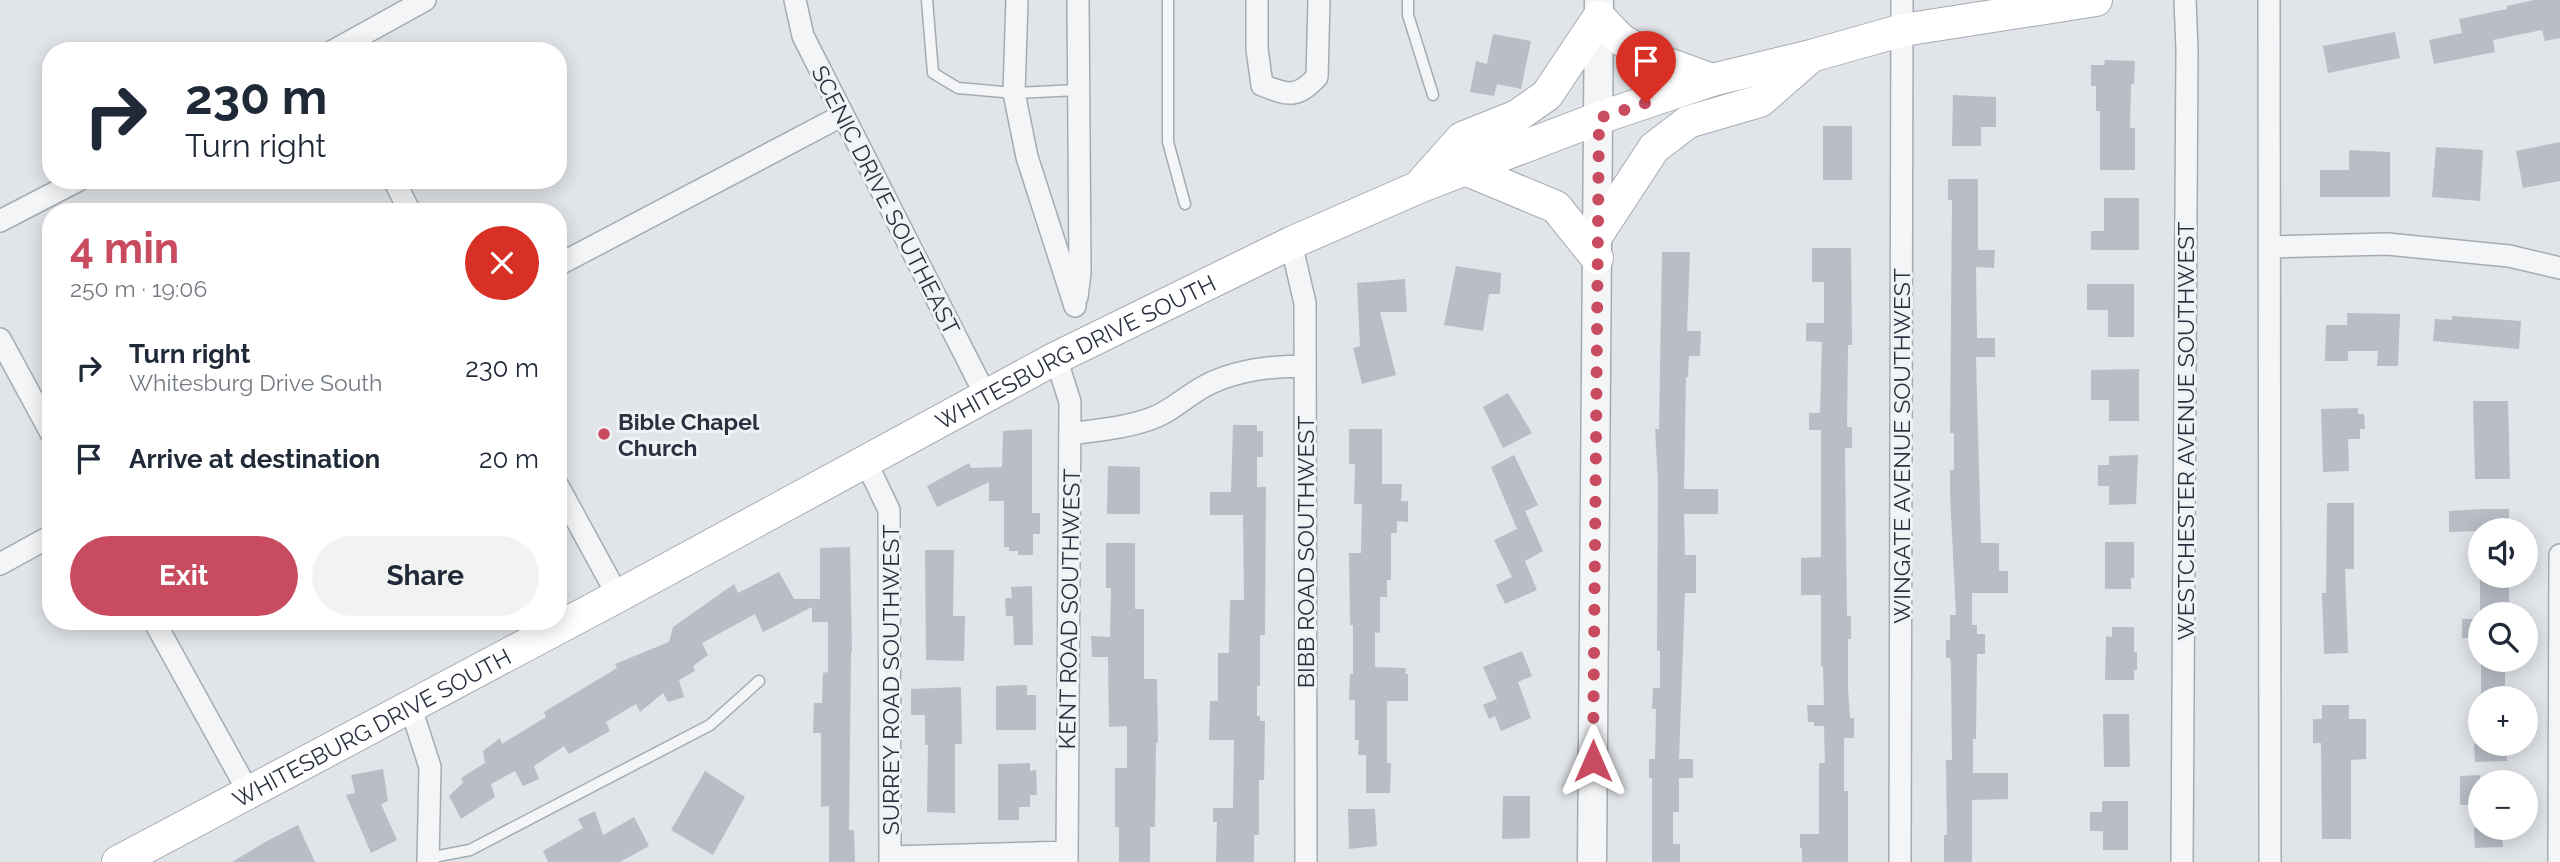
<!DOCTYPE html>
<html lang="en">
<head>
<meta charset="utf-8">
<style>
  body { margin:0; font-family:Raleway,sans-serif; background:#f2f2f3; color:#1f2937; height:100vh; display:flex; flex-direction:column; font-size:26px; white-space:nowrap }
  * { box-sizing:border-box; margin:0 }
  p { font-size:23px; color:#747a83 }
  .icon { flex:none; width:38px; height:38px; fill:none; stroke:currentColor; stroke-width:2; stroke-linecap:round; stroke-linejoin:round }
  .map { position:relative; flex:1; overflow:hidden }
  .sheet { position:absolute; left:42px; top:203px; width:525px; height:427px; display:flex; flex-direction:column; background:#fff; border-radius:28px; box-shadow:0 4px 18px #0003 }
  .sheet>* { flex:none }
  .top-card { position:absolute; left:42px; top:42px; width:525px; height:147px; border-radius:28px; box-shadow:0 4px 18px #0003; background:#fff; color:#1f2937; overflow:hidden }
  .fabs { position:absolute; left:2468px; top:518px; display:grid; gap:14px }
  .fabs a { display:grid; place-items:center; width:70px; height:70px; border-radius:50%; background:#fff; box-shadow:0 4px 18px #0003; font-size:35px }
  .pin { position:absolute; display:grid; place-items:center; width:60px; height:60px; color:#fff; margin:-72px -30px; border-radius:50% 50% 50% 0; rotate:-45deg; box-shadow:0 0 7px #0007 }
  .pin .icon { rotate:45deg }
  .me { position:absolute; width:77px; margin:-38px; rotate:0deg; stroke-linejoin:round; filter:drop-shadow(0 0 5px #0008) }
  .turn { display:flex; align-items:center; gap:24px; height:147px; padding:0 28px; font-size:32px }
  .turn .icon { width:91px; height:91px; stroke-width:2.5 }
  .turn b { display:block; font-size:49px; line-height:60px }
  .round { display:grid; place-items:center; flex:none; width:74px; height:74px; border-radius:37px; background:#f2f2f3 }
  .head { display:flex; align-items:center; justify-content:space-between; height:119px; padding:0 28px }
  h1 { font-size:42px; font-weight:700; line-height:52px; color:#c84b60 }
  .cta { display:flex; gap:14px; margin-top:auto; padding:14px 28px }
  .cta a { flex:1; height:80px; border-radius:42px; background:#c84b60; color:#fff; font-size:28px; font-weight:700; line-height:80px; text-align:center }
  .cta a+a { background:#f2f2f3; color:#1f2937 }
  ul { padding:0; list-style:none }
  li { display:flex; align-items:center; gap:21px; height:91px; padding:0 28px }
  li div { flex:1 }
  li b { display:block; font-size:26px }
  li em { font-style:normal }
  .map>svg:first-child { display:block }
  .building { fill:#b8bdc6 }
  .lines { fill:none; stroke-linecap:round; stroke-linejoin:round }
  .service-casing { stroke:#a6abb3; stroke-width:13 }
  .minor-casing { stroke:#a6abb3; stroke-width:24 }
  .tertiary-casing { stroke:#a6abb3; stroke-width:31 }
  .secondary-casing { stroke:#a6abb3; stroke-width:34 }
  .service { stroke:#f3f5f7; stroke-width:10 }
  .minor { stroke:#f3f5f7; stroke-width:21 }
  .tertiary { stroke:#f3f5f7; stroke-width:28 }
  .secondary { stroke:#fff; stroke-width:32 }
  .route { stroke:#c84b60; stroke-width:12; stroke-dasharray:0 21.6 }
  .poi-dot { fill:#c84b60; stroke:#f0f3f6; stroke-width:2.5 }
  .labels { text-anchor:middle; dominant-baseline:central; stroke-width:6; stroke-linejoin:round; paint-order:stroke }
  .street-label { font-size:23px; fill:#2a3240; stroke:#f0f3f6 }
  .poi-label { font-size:23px; font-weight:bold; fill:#2a3240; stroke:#f0f3f6; text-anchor:start }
</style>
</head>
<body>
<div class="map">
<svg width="2560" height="862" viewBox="0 0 2560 862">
  <rect width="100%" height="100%" fill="#e1e4e9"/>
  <path class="building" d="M2534,0h26v38l-15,3 -3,-11 -49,10 2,12 -61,12 -5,-24 33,-7 -3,-14 48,-10v-3z
    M2395,32l5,26 -72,15 -5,-27z
    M1493,34l38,7 -10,48 -24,-5 -3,12 -24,-4 6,-31 11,3z
    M2105,60l30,1 -1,23h-3l-1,44h5v42h-35v-59h-4v-25h-5v-21h13z
    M1953,95l43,2v30h-15v19h-29z
    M1823,126h29v54h-29z
    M2560,142v39l-37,7 -7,-37z
    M2436,147l47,3 -3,51 -48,-4z
    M2349,150l41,2v45h-70v-27h29z
    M1948,179h30v71h17l-1,18 -18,-1 1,71h18v19h-19l5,186h18v28h9v22h-36v32h5v9h8v20h-8l-1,85h-3v34h35v26l-36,1v62h-28v-27h3l-1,-75h6l-1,-92 -1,-10h-4v-18h4v-25h6l-6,-121v-24h4v-37h-4l2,-233h-4z
    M2104,198h35v52h-48v-19h13z
    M1812,248h39l1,97h-4l-1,82h5v21h-7l1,95 1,73h4v23h-3v50l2,29h4v20h-10v53h4v71h-46v-14h-2v-14h19v-71h6l-1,-37h-10v-4h-6l-1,-17h17l-1,-39h-2v-71h-20v-37l20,-1v-127h-12v-17h11l2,-71 -16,-1v-18h18v-41h-12z
    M1662,252h28l-3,79h14l-1,25h-11l-1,21h-2l-2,112h34v25h-34l1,41h11v38h-11l-6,166h14v19h-14v34h-6v32h7v18h-28v-84h-3v-19h6l1,-50h-4l1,-21h7v-37h-3l1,-169 -3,-53h4z
    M1456,266l45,7 -1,21h-11l-6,37 -39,-6z
    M1405,279l2,33h-27l16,63 -34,9 -9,-36 7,-2 -3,-63z
    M2087,284h47v53h-26v-27h-21z
    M2347,313l53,1 -2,52h-21l1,-15h-30v10h-23l1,-36h21z
    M2452,316l69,5 -2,28 -86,-8 2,-22 17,1z
    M2139,369v52h-30v-21h-18v-30z
    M1508,393l24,40 -29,15 -20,-41z
    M2473,401h35l2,78h-35z
    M2358,408v6h6l1,15h-5v10h-12l1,32 -26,1 -2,-63z
    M1233,425h24v6h6v26h-6v30h9l-1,148h-5v51h-3v30h3v5h5l-1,59h-5v55h-5v27h-38l1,-40h-4v-14h20l1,-68h-25l1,-39h8v-48h11l1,-53h14l-1,-85h-33v-23h21z
    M1032,429v84h8v21h-7v21h-15v-4h-9v-4h-5v-46h-15v-19l-52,25 -10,-21 42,-23 2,5 31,-1 1,-36z
    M1349,429h33v55h20l-1,17h7v21l-11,-1v12h-6v47h-4v17h-7v36l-5,-1v35l31,1 -1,6h3v27h-21v62h4l-1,30h-24v-38h-8l1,-15h-4v-40h-6l1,-26h3v-49h-3l-1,-72h12l1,-49h-8l1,-40h-6z
    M1514,455l24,50 -13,6 18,40 -18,10 12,29 -32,14 -9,-19 16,-8 -18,-37 23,-11 -26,-62z
    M2138,455l-2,49 -27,1v-19h-11v-21h11v-9z
    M1108,466l32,1v47h-33z
    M2327,503h27v66h-9l3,84 -24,1 -2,-61h4z
    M2481,509h28v21l-60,2v-21z
    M2105,542h29v36h-3v11h-26z
    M1106,543h29v66h9v70h13l1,64h-2l-1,84h-5v35h-31v-35h-4v-59h12v-42l-18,1 -1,-70h-16l-1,-21 19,1 1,-49h-5z
    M850,547l2,105h-1l-2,178h5l1,32h-26v-56l-8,1v-74h-8l1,-30h8l1,-30 5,-1v-50h-16v-15l-49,25 -8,-18 -53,29 6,12 -15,11 2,5 -16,9 5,17 -16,5 -5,-9 -23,19 -4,-8 -30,18 4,9 -41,23 -5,-8 -30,20 5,13 -16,7 -8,-15 -24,13 4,13 -34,22 -12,-23 14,-13 -2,-5 24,-15 -2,-12 17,-13 2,6 44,-27 -2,-5 73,-44 -2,-4 54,-22 4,-15 61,-43 4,9 41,-21 15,27h26v-51z
    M925,550h29l-1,66h12l-1,45 -38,-1z
    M2480,576h29v38h-29z
    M1032,586l1,59h-19l-1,-29h-7l-1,-18h7l-1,-11z
    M2462,619h18v19h-18z
    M2112,627h22v25h3v18h-3v10h-29l1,-44 6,1z
    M1522,651l10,25 -14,6 13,36 -30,13 -6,-15 -6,3 -6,-14 14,-6 -14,-32z
    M2481,660h24v38h-24z
    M1027,685v10h9v35h-40v-44z
    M961,687l1,57h-7v69l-28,-1 1,-67h-3v-30h-14v-26z
    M2322,705h27v14h17v40l-15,1v79h-29l-1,-96h-8v-24h9z
    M2103,714h26l1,53h-26z
    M2474,744h32l1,17 -32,1z
    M1030,763v8l6,-1 1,25h-7v12h-11v13h-21v-56z
    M383,769l5,32 -7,3 16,36 -26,13 -25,-58 9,-2 -4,-18z
    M705,771l40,26 -32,58 -42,-25z
    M2480,775v30h-20v-29z
    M1503,796h27v42l-28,1z
    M2102,801h26v49h-25v-19h-13v-19h12z
    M1348,809h27l2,37 -28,3z
    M595,811l8,24 31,-18 15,29 -29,16h-72l-5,-11 40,-23 -5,-9z
    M298,825l17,37h-83l35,-21z
    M2474,828h28l1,19 -28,1z"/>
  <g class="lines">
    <defs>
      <path id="service" d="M927,0l6,73 25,15 56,5 64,-3
        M1168,0v142l17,62
        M1408,0v15l25,80
        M428,858l42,-8 240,-125 49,-44"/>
      <path id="minor" d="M795,0l8,36 183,360
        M1017,0l-3,93 13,64 48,149
        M1257,0v49l5,36c27,11 35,13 55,-8l2,-77
        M2269,0l1,862
        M333,51l92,-51
        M394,180l16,32
        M0,221l79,-41
        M1291,243l14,60 1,559
        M2269,247l118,-3 122,12 51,12
        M558,265l285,-150
        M1077,297l3,-24 -2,-273
        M0,339l51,94
        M1056,358l14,44 -3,460
        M1070,434c27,-4 55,-6 80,-15 21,-7 36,-23 55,-33 30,-16 67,-20 100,-20
        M866,462l23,48 1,352
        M558,486l60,110
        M0,564l51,-28
        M154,621l94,170
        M410,705l20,62 -2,95
        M890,857l177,-5
        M1900,862l2,-862
        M2182,862l5,-813 -2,-49
        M2559,862l1,-307"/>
      <path id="tertiary" d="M1592,862l7,-862"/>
      <g id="secondary">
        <path d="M1465,169l91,38 41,51"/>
        <path d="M1422,183l40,-45 55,-22 30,-21 52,-78 21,22 29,18 63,23"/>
        <path d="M1597,235l57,-87 34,-26 72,-21 48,-42"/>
        <path id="s1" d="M118,862l500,-266 438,-238 235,-115 128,-56 180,-69 113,-38 99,-24 92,-26 193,-30"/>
      </g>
    </defs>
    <use href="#service" class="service-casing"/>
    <use href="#minor" class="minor-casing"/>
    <use href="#tertiary" class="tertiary-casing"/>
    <use href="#secondary" class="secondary-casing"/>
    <use href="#service" class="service"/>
    <use href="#minor" class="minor"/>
    <use href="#tertiary" class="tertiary"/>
    <use href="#secondary" class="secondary"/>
  </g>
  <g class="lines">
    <path class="route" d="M1593,761l6,-643 47,-15"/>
  </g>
  <circle class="poi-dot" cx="604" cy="434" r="7"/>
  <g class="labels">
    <g class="street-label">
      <text transform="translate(886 200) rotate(63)">SCENIC DRIVE SOUTHEAST</text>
      <text stroke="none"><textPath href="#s1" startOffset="1085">WHITESBURG DRIVE SOUTH</textPath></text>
      <text transform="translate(2185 431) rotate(-90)">WESTCHESTER AVENUE SOUTHWEST</text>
      <text transform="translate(1901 446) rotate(-90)">WINGATE AVENUE SOUTHWEST</text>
      <text transform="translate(1305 552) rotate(-90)">BIBB ROAD SOUTHWEST</text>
      <text transform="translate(1069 609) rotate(-89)">KENT ROAD SOUTHWEST</text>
      <text transform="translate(890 680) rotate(-90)">SURREY ROAD SOUTHWEST</text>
      <text stroke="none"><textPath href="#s1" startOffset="287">WHITESBURG DRIVE SOUTH</textPath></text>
    </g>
    <g class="poi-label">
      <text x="618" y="421">Bible Chapel<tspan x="618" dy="26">Church</tspan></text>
    </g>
  </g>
</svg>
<div class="fabs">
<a><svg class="icon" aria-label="sound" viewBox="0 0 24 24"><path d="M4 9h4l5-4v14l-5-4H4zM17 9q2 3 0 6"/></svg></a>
<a><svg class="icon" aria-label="search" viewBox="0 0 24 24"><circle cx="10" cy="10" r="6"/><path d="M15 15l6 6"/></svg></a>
<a>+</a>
<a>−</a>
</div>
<div class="pin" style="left:1646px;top:103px;background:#d93025"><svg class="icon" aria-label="arrive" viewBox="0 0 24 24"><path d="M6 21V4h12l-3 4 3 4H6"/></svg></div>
<svg class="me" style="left:1593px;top:761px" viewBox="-20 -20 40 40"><path d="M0-17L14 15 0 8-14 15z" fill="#c84b60" stroke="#fff" stroke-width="4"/></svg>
<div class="top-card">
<div class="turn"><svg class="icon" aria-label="right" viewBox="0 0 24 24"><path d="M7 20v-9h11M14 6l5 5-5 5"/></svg><div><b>230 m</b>Turn right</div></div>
</div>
<section class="sheet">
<div class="head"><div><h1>4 min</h1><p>250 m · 19:06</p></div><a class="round" style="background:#d93025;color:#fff"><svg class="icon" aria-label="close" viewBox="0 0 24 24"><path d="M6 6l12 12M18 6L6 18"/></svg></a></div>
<ul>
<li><svg class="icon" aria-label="right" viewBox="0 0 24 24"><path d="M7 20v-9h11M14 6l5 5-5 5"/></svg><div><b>Turn right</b><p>Whitesburg Drive South</p></div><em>230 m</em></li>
<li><svg class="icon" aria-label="arrive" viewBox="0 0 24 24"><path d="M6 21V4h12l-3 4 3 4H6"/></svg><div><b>Arrive at destination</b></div><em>20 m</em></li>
</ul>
<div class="cta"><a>Exit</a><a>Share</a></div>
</section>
</div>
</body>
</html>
